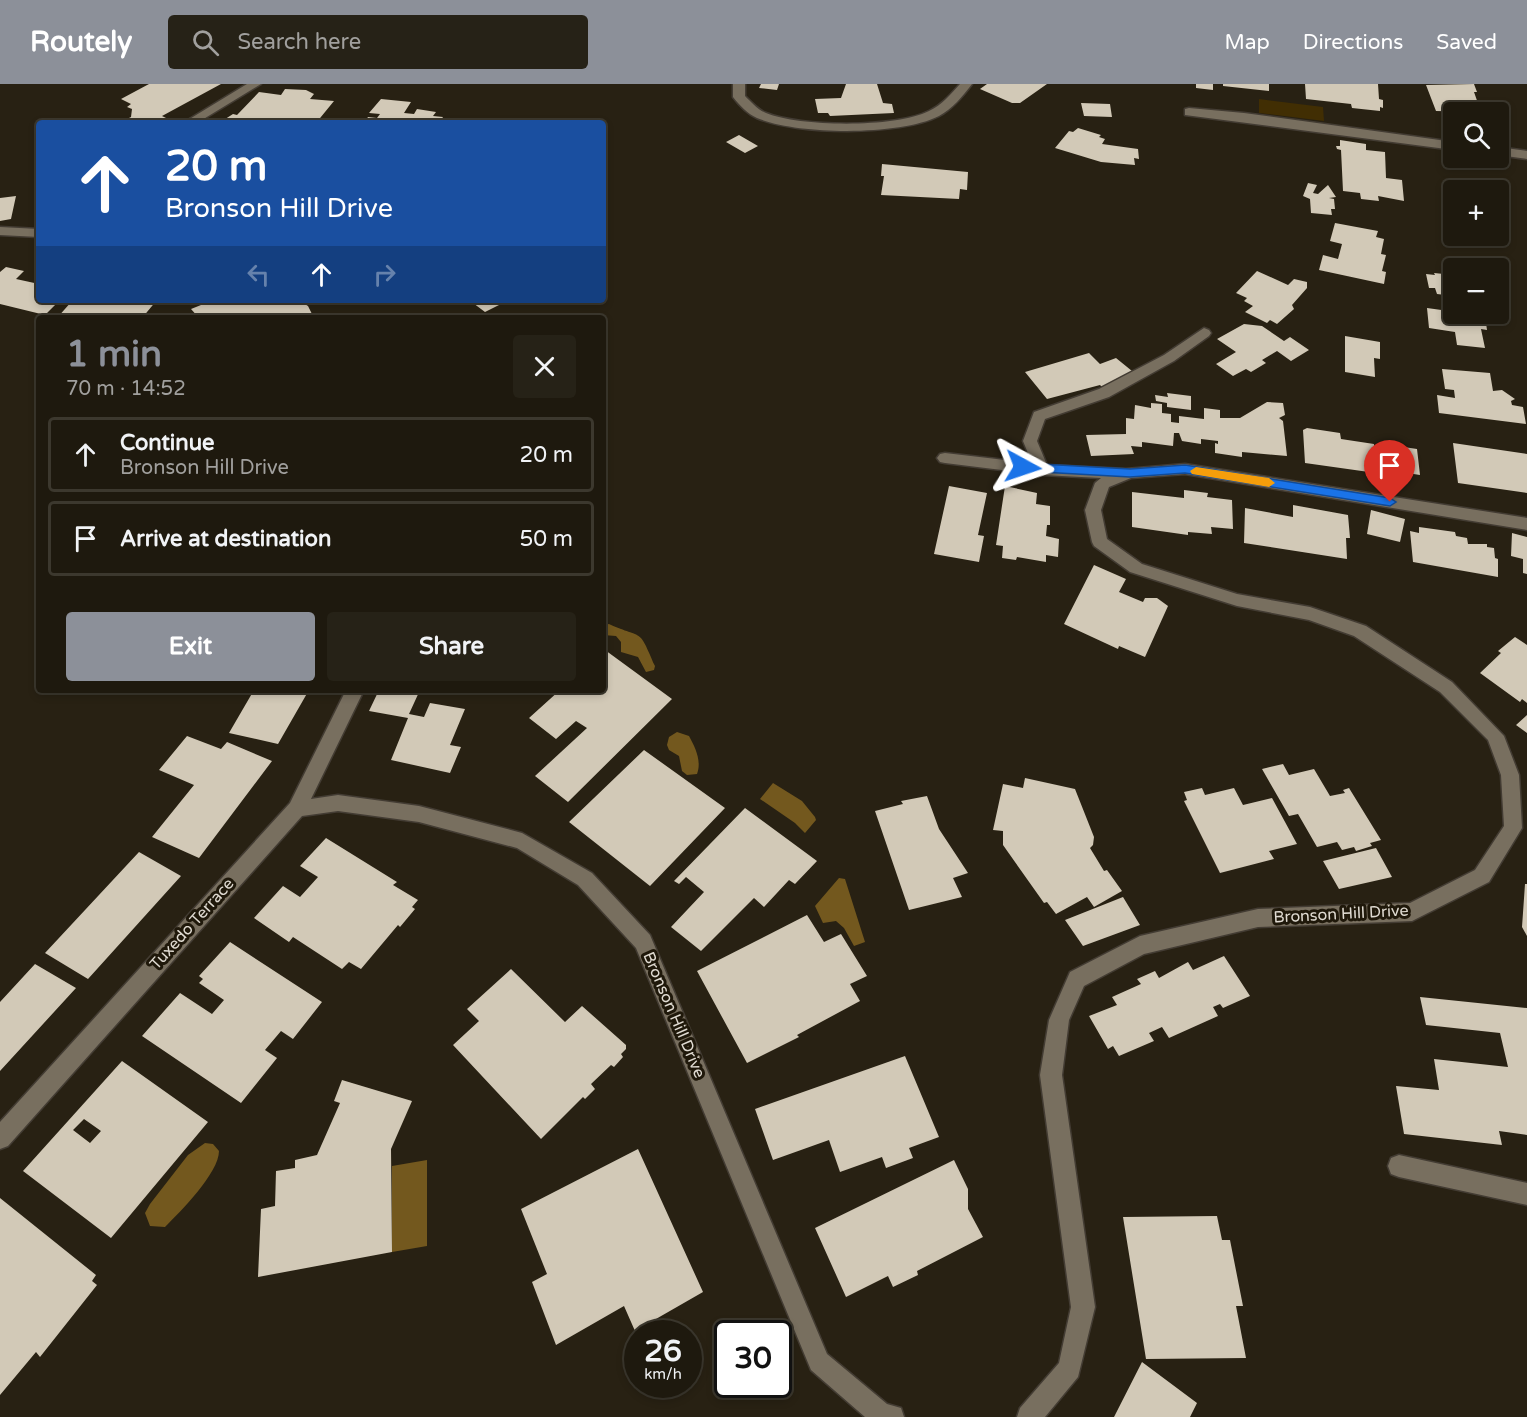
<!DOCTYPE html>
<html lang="en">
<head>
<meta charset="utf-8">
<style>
  body { margin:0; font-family:"Varela Round",sans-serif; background:#262217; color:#f1f3f6; height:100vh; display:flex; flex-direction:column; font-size:22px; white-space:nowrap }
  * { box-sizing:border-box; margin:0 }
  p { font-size:20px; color:#a1a09e }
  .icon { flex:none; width:33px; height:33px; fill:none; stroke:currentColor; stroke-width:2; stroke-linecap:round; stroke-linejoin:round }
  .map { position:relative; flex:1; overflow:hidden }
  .drawer { position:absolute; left:36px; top:231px; width:570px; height:378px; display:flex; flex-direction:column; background:#1e190e; border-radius:6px; box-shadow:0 3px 9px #0003,0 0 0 2px #3c382e }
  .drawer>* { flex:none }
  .hud { position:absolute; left:36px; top:36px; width:570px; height:183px; border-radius:6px; box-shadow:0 3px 9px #0003,0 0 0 2px #3c382e; background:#1a4fa0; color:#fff; overflow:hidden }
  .fabs { position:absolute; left:1443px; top:18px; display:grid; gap:12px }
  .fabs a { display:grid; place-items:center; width:66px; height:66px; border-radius:6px; background:#1e190e; box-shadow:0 3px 9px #0003,0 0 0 2px #3c382e; font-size:30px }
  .speed { position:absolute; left:624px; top:1236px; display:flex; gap:12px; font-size:30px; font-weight:700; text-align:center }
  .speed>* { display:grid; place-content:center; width:78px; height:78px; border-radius:50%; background:#1e190e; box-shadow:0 3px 9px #0003,0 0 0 2px #3c382e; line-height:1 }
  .speed small { font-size:15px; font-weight:400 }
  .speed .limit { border:3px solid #111; border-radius:9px; background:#fff; color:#111 }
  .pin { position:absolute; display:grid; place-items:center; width:51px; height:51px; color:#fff; margin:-62px -26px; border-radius:50% 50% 50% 0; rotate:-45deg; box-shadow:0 0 6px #0007 }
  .pin .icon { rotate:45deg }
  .me { position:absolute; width:66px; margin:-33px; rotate:95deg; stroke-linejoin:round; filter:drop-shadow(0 0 4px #0008) }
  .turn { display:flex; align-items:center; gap:21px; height:126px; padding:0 30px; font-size:27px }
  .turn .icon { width:78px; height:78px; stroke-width:2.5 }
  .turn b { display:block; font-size:42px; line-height:51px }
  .lanes { display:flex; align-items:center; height:57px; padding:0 30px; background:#0003; justify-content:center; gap:30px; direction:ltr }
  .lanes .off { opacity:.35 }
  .round { display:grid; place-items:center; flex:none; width:63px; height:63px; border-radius:6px; background:#262217 }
  .head { display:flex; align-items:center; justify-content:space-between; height:102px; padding:0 30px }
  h1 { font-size:36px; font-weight:800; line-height:45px; color:#8c9099 }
  .action { display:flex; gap:12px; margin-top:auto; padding:12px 30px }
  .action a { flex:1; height:69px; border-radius:6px; background:#8c9099; color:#fff; font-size:24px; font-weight:800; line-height:69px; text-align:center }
  .action a+a { background:#262217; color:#f1f3f6 }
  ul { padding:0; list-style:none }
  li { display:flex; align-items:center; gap:18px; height:75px; margin:0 12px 9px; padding:0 18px; border:3px solid #3c382e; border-radius:6px }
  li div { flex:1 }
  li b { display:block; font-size:22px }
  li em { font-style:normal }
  header { display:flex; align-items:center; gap:36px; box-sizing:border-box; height:84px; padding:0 30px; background:#8c9099; color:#fff }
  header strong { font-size:28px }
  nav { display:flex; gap:33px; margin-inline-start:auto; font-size:21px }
  .search { width:420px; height:54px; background:#262217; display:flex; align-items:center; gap:15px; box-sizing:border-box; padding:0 21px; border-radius:6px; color:#a1a09e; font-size:22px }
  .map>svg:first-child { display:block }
  .green { fill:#412e03 }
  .water { fill:#73581e }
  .building { fill:#d2c9b7; fill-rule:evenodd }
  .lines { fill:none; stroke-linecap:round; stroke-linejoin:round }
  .lane-casing { stroke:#433c33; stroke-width:3 }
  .street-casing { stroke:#433c33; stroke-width:3 }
  .lane { fill:#786f5f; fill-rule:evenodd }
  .street { fill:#786f5f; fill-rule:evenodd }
  .route { fill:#1a73e8; stroke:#114b97; stroke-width:1.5 }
  .slow { fill:#f59e0b }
  .labels { text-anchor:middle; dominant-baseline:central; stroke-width:6; stroke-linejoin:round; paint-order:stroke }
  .street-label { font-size:16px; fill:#e0dbd2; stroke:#1f180a }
</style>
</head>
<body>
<header>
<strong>Routely</strong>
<div class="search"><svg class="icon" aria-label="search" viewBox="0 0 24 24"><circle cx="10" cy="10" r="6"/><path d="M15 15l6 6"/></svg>Search here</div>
<nav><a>Map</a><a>Directions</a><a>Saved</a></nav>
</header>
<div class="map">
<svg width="1527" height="1333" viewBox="0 0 1527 1333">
  <rect width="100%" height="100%" fill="#282113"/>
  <path class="green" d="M1259,15l64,8 1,14 -65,-8z"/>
  <path class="water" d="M609,540c35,16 29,2 46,42l-1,4 -8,2 -8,-15 -17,-5v-10l-5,-6 -13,-1v-10z
    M677,648l12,4c6,11 13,25 8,38l-10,1 -5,-4 -3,-15 -10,-6 -2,-5 2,-8z
    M773,699l29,18 13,16 1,3 -11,13 -10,-10 -35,-24z
    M839,794l6,1 20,63 -11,4 -10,-18 -8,-7 -13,2 -8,-17z
    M205,1059l8,1 6,7c0,22 -39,61 -54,76l-15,-1 -5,-13 5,-9 38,-49z
    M427,1076v86l-35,6v-86z"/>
  <path class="building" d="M149,0h72l-59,32 4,2 -8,5 -35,-2 8,-4 1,-8 -5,-2 4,-3 -10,-5z
    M761,0h18l-2,6 -18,-2z
    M846,0h31l6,19 9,1 2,9 -64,3 -2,-3h-10l-3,-14 26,-1z
    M987,0h60l-27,19h-8l-32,-14z
    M1196,0h17v6l-17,-2z
    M1223,0h46v7l-46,-5z
    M1305,0h73l1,15 4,1v8l-3,-1v4l-28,-3 -1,-4 -45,-5z
    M1474,0l3,8h-3l7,20 -45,-1 -10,-26z
    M285,5l21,1 8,4 -4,5 24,2 -18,22h-97l14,-9 4,1 22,-23 22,3z
    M381,15l30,3 -7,11 10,1 3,-5 19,3 -3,4 10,1 -4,6h-75l4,-6 9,1 3,-4 -11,-1z
    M1081,19l29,1 2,13 -28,-1z
    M1078,44l23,7 -2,2 6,2 -3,5 36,5 1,10 -5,-1 1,7 -34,-3 -46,-14 14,-17 4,1z
    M739,51l19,11 -13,7 -19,-11z
    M1340,56l26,4v6l19,2 1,26 16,2 2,21 -26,-5 1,5 -18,-2 -1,-6 -17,-2 -2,-41 -4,-1 -1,-3h4z
    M882,80l86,8 -1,18 -7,-1 -1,10 -78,-4 3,-19h-3z
    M1308,99l9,2 -4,8 5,1 10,-9 8,12 -7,1 5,1 1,10h-4l1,6 -21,-2 -1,-14 -7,-3z
    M16,112l-5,23 -11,2v-23z
    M1444,130l10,2v15l-9,-1z
    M1335,139l43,8 -2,6 8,2 -3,15 5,1 -4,16 4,1 -2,12 -65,-14 4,-15 15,4 4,-15 -12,-3z
    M6,183l18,4 -8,8 23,5v16h21l-15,15 -45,-11v-32z
    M1257,187l31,14 6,-6 13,3v6l-15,17 2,4 -17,15 -7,-4 -3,3 -22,-11 8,-6 -9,-5 3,-3 -11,-5z
    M1434,189l20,2v21l-17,-2 -2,-6h-6l-3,-14 9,1z
    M99,216h58l-15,18h-85l15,-17 23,3z
    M196,216h48l5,5 12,-5h37l10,6 6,12h-115l-8,-9 10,-4z
    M469,216h40l-24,12z
    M1427,224l58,8 2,14 -6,-1 4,19 -28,-3 -2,-13 -26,-4z
    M1244,240l18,2 22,15 6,-4 19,13 -18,11 -14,-10 -15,9 4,3 -15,9 -5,-3 -13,7 -17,-12 20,-12 -19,-13z
    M1345,252l35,6v17l-6,-1 1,19 -30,-5z
    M1089,269l11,11 16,-6 16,13 -30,16 -2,-2 -53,14 -22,-27z
    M1442,285l48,4 3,18 9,-1 13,9 -4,2 1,4 11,2 3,17 -87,-11 -2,-18 18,3 -1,-8 -9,-1z
    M1167,309l24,3v14l-24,-3v-4l-11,-2 -1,-6 13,2z
    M1267,318l16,1 2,12 -6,3 4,3 4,35 -45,-4v5l-27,-4v-10l3,1v-3l-17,-2v5l-19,-3 -3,-8h-5l-1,13 -31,-4v5l-11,-1 3,8 -43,2 -5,-21 40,-1v-16l8,1 1,-14 16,3v-5l11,1v9l9,1v8l8,1v-7l25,3v-11l16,2v8h20z
    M1307,344l33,5 1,6 33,5 2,29 -71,-10 -2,-33z
    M1453,359l74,11v39l-69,-10z
    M1397,362l20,3 3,26 -19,-3z
    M949,402l38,7 -9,42 6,1 -5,26 -45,-8z
    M1005,402l32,7 -1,11 14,2v19h-3l-1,11 13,3 -1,18 -12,-2v7l-29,-5 -1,3 -14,-2 1,-12 -7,-1z
    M1184,406l24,3 -1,4 25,3 1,29 -22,-2 1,7 -24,-2v3l-56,-8v-35l52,6z
    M1293,421l55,10 2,23h-4l1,21 -103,-16 1,-35 48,9z
    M1371,426l34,9 -5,23 -33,-8z
    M1419,443l36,5 1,4 11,2 1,6h19v3l7,1 1,10 3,1v18l-85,-15 -3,-31 9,2z
    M1512,449l15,4v37l-4,-1v-14l-12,-3z
    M1094,481l32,14 -7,13 24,10 2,-4h12l11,8 -23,51 -26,-11 -1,3 -54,-25z
    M1515,553l12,8v58l-5,-4 -2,3 -40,-29 21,-20 -3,-2z
    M605,566l67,49 -104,103 -33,-26 52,-48 -11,-7 -20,18 -27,-21 31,-28h43z
    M254,606h55l-31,54 -49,-11z
    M379,606h41l-11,24 15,3 6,-14 35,6 -15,36 11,2 -11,26 -59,-13 17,-42 -39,-7z
    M1527,631v18l-11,-8z
    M187,652l34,13 6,-7 45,19 -73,97 -47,-21 42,-52 -35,-15z
    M644,666l81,58 -75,78 -81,-64z
    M1283,680l6,11 25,-6 16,27 15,-3 -2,-3 6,-2 32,52 -11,3 2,3 -16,5 -2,-4 -12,3 -5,-8 -20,5 -19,-33 -9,2 -27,-47z
    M1025,694l50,11 19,48 -1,8 -3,3 14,23 3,-1 15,21 -28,16 -7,-10 -31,17 -9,-12 -3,1 -41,-58v-14l-10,-1 10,-46 20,4z
    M1202,704l3,7 29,-7 9,17 29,-7 25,46 -28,7 5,8 -54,14 -36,-72 3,-1 -3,-8z
    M927,712l12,33 29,44 -15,5 9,19 -53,13 -34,-99 28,-7 -2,-3z
    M745,724l72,53 -22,23 -6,-4 -25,27 -10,-9 -53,53 -30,-24 33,-35 -18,-15 -7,7 -5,-3z
    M326,754l71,44 -4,3 25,15 -6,7 3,2 -15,18 -2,-2 -37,44 -12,-7 -7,7 -49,-32 -4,5 -35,-24 29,-32 17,11 18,-20 -18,-11z
    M1376,764l16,29 -53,12 -16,-28z
    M139,768l42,24 -93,103 -43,-26z
    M1525,800h2v52l-5,-9z
    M1123,813l17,28 -57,21 -18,-26z
    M807,831l17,27 17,-8 26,42 -17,8 10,17 -63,34 2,2 -52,26 -50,-92z
    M230,858l92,60 -29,37 -12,-8 -16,19 12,8 -36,45 -99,-67 38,-43 32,21 12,-14 -25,-17 4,-4 -4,-3z
    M1224,872l26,40 -27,12 -3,-4 -7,3 5,9 -49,22 -7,-11 -13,6 5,8 -35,15 -6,-10 -5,3 -19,-33 28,-11 -5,-8 29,-13 -4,-5 18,-8 4,7 29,-16 5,8z
    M35,880l41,24 -76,83v-69z
    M511,885l54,53 17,-16 44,39v4l-5,5 2,3 -9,10 -3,-2 -20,19 4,5 -10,10 -2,-2 -42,42 -88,-94 26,-24 -12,-12z
    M1420,913l107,11v127l-28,-4 3,14 -98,-11 -8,-48 43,4 -5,-31 74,8 -8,-34 -74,-8z
    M905,972l34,81 -30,11 4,10 -27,10 -4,-11 -42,15 -11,-32 -56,20 -18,-51z
    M122,977l86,61 -97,116 -88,-67zM84,1035l17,12 -11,12 -17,-13z
    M342,996l70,21 -21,48 1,103 -134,25 3,-68 14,-3 1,-35 19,-3v-8l22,-5 23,-52 -6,-2z
    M638,1065l65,143 -68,39 -11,-25 -68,39 -24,-63 15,-8 -26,-65z
    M954,1076l14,29v20l15,28 -66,34 1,4 -25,12 -5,-11 -42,21 -31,-69z
    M0,1114l96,77 -4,6 5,4 -57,72 -4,-5 -36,43z
    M1217,1132l5,24h8l13,66h-7l10,52 -100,1 -23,-142z
    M1142,1278l55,41 -7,14h-76z"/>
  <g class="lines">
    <defs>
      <path id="lane" d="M1189,24l55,5 210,29v8l-269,-35v-6z
        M1498,63l29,4v8l-29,-4z"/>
      <path id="street" d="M247,0h14l-64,39h-14z
        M733,0h12v12c6,6 13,14 21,17 34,14 130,15 163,-2 13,-6 22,-17 31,-27h12c-9,12 -20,25 -33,32 -39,20 -142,19 -182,2 -9,-4 -18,-13 -24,-21z
        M0,143l39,2v8l-39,-2z
        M1204,244l5,2 2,3 -2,3 -35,25 -65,36 -64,22 -8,22 10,24 79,4 59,-5 342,54v12l-342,-56 -54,4 -22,9 -8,23 6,29 35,25 95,30 73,13 56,19 86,56 52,54 15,39 3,53 -33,54 -77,39 -154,6 -114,27 -60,32 -15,34 -7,55 33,232 -17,70 -33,40h-28l3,-9 39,-45 12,-56 -31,-232 9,-55 21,-48 70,-36 118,-27 152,-6 65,-33 29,-44 -3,-51 -13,-35 -48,-48 -86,-56 -45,-16 -72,-14 -107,-34 -36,-26 -2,-4 -7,-32 10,-27 6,-5 -59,-3 -97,-12 -5,-1 -3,-4 3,-4 5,-1 87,10 -9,-22 11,-29 65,-23 65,-34z
        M346,606h18l-53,109 27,-4 81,11 103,27 70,40 58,62 177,419 60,50 14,4 3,9h-39l-54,-47 -175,-422 -58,-63 -61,-37 -98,-26 -81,-11 -36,5 -294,330 -8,3v-27l290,-319z
        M1399,1071l128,28v22l-128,-28 -8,-3 -3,-8 3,-8z"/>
    </defs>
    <use href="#lane" class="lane-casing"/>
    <use href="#street" class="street-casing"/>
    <use href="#lane" class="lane"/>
    <use href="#street" class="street"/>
  </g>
  <path class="route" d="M1023,379l107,6 55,-4 205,33 6,4 -6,4 -205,-33 -55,4 -107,-6 -6,-4z"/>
  <path class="slow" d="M1196,383l73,11 6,5 -6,4 -77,-13 -2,-3z"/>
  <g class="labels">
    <g class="street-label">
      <text transform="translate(1341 830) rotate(-3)">Bronson Hill Drive</text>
      <text transform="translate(192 840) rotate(-48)">Tuxedo Terrace</text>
      <text transform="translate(674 931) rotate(67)">Bronson Hill Drive</text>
    </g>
  </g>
</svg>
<div class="fabs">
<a><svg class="icon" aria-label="search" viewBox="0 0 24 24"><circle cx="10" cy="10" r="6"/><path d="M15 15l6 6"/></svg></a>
<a>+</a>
<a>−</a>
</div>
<div class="speed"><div>26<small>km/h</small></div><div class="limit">30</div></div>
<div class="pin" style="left:1390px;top:418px;background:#d93025"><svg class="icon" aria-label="arrive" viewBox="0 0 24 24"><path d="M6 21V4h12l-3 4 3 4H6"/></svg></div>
<svg class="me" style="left:1023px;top:383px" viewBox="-20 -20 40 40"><path d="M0-17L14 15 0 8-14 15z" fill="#1a73e8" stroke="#fff" stroke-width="4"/></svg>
<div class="hud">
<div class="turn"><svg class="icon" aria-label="ahead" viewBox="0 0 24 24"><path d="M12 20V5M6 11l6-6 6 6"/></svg><div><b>20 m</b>Bronson Hill Drive</div></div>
<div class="lanes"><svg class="icon off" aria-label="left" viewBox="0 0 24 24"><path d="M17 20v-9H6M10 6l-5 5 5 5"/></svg><svg class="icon" aria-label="ahead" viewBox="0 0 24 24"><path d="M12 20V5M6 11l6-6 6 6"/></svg><svg class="icon off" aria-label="right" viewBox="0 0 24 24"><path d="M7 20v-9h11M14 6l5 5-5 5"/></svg></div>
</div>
<section class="drawer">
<div class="head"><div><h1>1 min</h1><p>70 m · 14:52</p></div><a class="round"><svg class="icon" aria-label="close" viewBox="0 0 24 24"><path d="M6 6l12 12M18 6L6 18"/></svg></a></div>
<ul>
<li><svg class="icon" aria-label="ahead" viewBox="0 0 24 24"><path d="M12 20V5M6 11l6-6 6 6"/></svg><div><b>Continue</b><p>Bronson Hill Drive</p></div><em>20 m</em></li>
<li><svg class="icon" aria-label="arrive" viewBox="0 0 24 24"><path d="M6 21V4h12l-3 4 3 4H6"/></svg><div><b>Arrive at destination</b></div><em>50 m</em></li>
</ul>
<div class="action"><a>Exit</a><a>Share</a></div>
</section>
</div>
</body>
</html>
